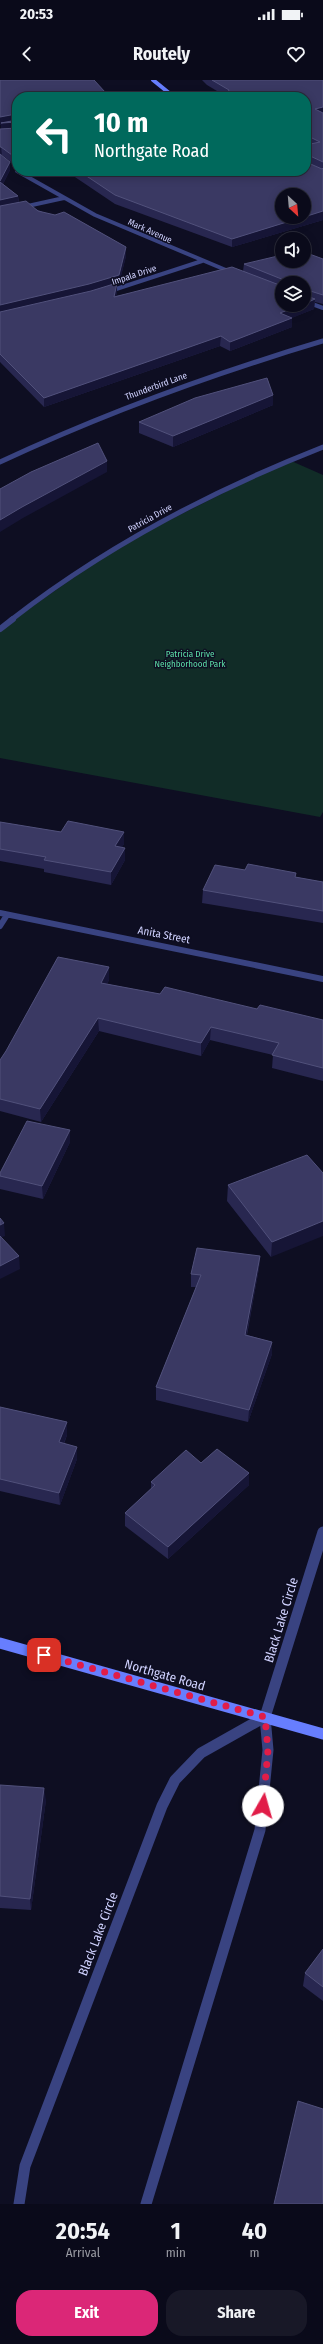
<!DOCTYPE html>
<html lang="en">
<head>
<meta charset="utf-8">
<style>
  body { margin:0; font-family:"Fira Sans Condensed",sans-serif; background:#181827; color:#f1f3f6; height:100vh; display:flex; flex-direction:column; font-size:15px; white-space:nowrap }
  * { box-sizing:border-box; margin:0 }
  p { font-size:13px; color:#999aa2 }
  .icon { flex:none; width:22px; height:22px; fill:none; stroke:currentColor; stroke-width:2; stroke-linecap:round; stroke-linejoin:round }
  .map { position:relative; height:2124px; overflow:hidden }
  .panel { display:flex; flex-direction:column; background:#0a0a1a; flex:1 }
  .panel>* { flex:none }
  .guide { position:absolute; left:12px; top:12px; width:299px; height:84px; border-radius:16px; box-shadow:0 2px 10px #0003,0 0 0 1px #2a2b39; background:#00695c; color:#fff; overflow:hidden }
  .needle { width:26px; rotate:154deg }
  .tools { position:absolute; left:275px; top:108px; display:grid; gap:8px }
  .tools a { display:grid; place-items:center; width:36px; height:36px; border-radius:50%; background:#0a0a1a; box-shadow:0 2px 10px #0003,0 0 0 1px #2a2b39; font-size:20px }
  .pin { position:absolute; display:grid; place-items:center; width:34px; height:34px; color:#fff; margin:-17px; border-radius:8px; box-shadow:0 2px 6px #0006 }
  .me { position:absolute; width:44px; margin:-22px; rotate:7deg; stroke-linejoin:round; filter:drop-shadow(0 0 3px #0008) }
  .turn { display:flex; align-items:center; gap:14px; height:84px; padding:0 16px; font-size:18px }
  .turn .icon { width:52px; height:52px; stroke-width:2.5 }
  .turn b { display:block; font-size:28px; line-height:34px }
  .eta { display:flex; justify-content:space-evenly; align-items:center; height:68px; text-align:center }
  .eta b { font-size:24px; font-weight:700; line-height:28px }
  .action { display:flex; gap:8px; margin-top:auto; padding:8px 16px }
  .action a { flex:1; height:46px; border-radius:16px; background:#db2777; color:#fff; font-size:16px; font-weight:700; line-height:46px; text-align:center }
  .action a+a { background:#181827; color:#f1f3f6 }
  .status { display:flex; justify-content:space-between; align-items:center; height:28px; padding:0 20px; background:#0a0a1a; direction:ltr }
  .status svg { height:11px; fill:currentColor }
  header { display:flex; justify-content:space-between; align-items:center; height:52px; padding:0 16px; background:#0a0a1a; font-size:18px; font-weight:700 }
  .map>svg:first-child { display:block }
  .green { fill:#112c27 }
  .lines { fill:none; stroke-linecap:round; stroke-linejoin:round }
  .minor-far3 { stroke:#394381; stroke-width:4 }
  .minor-far2 { stroke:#394381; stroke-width:5 }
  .minor-far1 { stroke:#394381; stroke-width:6 }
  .minor { stroke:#394381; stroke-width:11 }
  .tertiary-far1 { stroke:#394381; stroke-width:5 }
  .tertiary { stroke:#394381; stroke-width:6 }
  .secondary-far1 { stroke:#677efe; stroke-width:4 }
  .secondary { stroke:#677efe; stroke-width:11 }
  .wall { fill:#282750; fill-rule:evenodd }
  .shaded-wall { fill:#161536 }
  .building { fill:#3a3963; stroke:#51517b }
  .route { stroke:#e11d48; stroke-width:7; stroke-dasharray:0 12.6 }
  .labels { text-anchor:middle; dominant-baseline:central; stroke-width:3; stroke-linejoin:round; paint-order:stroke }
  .far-street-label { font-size:9px; fill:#d0d2ff; stroke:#0e0e22 }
  .far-park-label { font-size:9px; fill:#5cdea7; stroke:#0e0e22 }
  .street-label { font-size:11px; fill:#d0d2ff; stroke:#0e0e22 }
  .near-street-label { font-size:13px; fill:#d0d2ff; stroke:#0e0e22 }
</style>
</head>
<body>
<div class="status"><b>20:53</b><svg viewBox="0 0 49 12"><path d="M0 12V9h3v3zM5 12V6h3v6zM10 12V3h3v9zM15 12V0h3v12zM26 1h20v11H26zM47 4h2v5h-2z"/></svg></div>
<header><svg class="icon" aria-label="back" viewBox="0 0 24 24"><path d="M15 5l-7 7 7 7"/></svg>Routely<svg class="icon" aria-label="heart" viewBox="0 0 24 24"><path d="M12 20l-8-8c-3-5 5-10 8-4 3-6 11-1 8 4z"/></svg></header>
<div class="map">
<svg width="323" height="2124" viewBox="0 0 323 2124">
  <rect width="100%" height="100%" fill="#0e0e22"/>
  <path class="green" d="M289,380l34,15v337l-3,5 -320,-59v-129l122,-85z"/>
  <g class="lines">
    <path class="minor-far3" d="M17,91l78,44 138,58
      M0,132l64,-14
      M107,212l95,-31
      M304,221l19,7"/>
    <path class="minor-far2" d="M0,382c105,-49 212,-88 323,-121"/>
    <path class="minor-far1" d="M0,833l323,66
      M0,846l7,-11"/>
    <path class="minor" d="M19,2124l6,-38 137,-360 13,-26 26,-27 64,-36
      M146,2124l114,-374 8,-80 -3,-33 58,-185"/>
    <path class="tertiary-far1" d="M11,540c95,-74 200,-129 312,-173"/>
    <path class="tertiary" d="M0,549l13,-10"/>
    <path class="secondary-far1" d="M153,0l21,17"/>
    <path class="secondary" d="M0,1563l323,91"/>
  </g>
  <path class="wall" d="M0,0l105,12v5h-88v67l-1,2 -14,-11h-1l9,15 -7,14 15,12 1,6 107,45v9l-7,28 -2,1v7l-1,4 127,-25 1,-7 79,-5v45l-8,-2 -1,7 -23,9 1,9 -62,24 -10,-5 -176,61 -44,-45v-233h1zM282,203h22v22h-22z
    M202,0h121v140l-91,27 -117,-43 -49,-33h240l3,-26 -3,-2v-46h-79l-20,-12z
    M273,315v10l-100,42 -34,-14v-11z
    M0,742l61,10h63v12l-2,3 3,13 -14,25 -67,-13v-3l-44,-8z
    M245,790l51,7 27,5v41l-121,-20 1,-13z
    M109,887v13l-2,4 53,10 163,26v61l-51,-13 1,-13 -63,-15 -9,16 -102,-25 -58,91 -41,-11v-51z
    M70,1062l-27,57 -43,-10v-16z
    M323,1093l-52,84 -44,-56 1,-16z
    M260,1176l-1,12 -12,67 25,7v12l-24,68 -92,-22v-13l40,-100h-5v-13z
    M0,1327l67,15v13l-3,9 13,3v12l-17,46 -60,-14z
    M201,1383l48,22 -81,74 -43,-33v-13l26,-24v-7z
    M0,1705l46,15 -15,110 -31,-2z
    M323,1869v52l-20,-15 2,-13z"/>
  <path class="shaded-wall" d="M105,12v5h-34v-2z
    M323,27v8l-8,-6z
    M16,34l1,16 -16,1v-6h-1v-8z
    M0,67h1l1,8h-2z
    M17,75v9l-1,2v-8z
    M308,75l-1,9 -1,1v-8z
    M10,82v8l-10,20v-9z
    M18,116l1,8 -19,4v-8z
    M323,131v9l-91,27v-8z
    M126,167v9l-7,28 -2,1v7l-3,14 -114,8v-9z
    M315,219l-1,10 -34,14v-10l21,-8h3v-1z
    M292,238v9l-62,24v-9z
    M221,256l-1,10 -176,61v-9z
    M273,315v10l-100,42v-11z
    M107,381v11l-84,46 -23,14v-12l22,-13z
    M124,752v12l-8,14 -1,-12z
    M125,768v12l-14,25v-13z
    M109,887v13l-8,16v-13z
    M98,938l1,13 -58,91 -1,-13z
    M211,947l-1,13 -9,16v-13z
    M70,1050v12l-27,57 -1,-13z
    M323,1141v15l-52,21 1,-15z
    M4,1143l1,13 -5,2v-13z
    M19,1176l1,13 -20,10v-13z
    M260,1176l-1,12 -15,80 1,-13z
    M272,1262v12l-24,68 1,-12z
    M67,1342v13l-8,20v-13z
    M77,1367v12l-17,46 -1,-12z
    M249,1393v12l-81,74v-12z
    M44,1708l2,12 -15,110 -1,-11z"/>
  <path class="building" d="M0,0h94l11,12 -34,3 3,2h-57v17h-1l-16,3z
    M212,0h111v27l-8,2 8,4v49l-15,-7 -2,2v-12l14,-3 -14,-7v-38h-69l-9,-5 1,-2z
    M17,40v2l-16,1z
    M17,48v27l-1,3 -15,-11h-1v-18z
    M0,74l10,8 -10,19z
    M306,82l16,7 1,-1v43l-19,6v-22h-22v22h21l-71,22 -117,-44 -36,-24h227z
    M0,102l18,14 -18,4z
    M26,121l12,10 17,4 9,-3 62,35 -7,28 -30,9 -89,21v-99z
    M304,172l19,7v36l-19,-6v-6h-18l-2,-3 -40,-16 38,-9v6h22z
    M232,187l50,19v19h19l-21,8 12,5 -62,24 -9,-6 -177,62 -44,-44v-42l91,-21 26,-8 -3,14z
    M304,215l11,4 -11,5z
    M267,298l6,17 -100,41 -34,-14 56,-24z
    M98,363l9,18 -85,46 -22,13v-31l31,-17z
    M68,741l56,11 -9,14 10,2 -14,24 -67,-12 2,-3 -46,-8v-27l61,10z
    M248,784l48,9 -1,4 28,5v29l-120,-21 12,-25 30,5z
    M58,877l51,10 -8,16 59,11 5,-7 92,22 3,-4 63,15v48l-51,-13 7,-12 -68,-16 -10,16 -103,-25 -58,91 -40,-10v-39l6,-9z
    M27,1041l43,9 -28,56 -42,-10v-3z
    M307,1075l16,18v48l-51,21 -44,-57z
    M0,1138l4,5 -4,2z
    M0,1156l19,20 -19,10z
    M197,1168l63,8 -15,79 27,7 -23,68 -93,-23 45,-112 -10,-1z
    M0,1327l67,15 -8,20 18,5 -18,46 -59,-14z
    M217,1369l32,24 -81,74 -43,-34 30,-28 -4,-3 35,-32 15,13z
    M0,1705l44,3 -14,111 -30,-3z
    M323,1869v38l-18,-14z
    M298,2021l25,8v95h-49z"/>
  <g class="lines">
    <path class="route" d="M44,1575l221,62 3,33 -5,56"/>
  </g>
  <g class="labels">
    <g class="far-street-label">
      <text transform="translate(150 151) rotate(24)">Mark Avenue</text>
      <text transform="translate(134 195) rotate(-18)">Impala Drive</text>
      <text transform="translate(156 306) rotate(-20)">Thunderbird Lane</text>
      <text transform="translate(150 438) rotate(-29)">Patricia Drive</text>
    </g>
    <g class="far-park-label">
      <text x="190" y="574">Patricia Drive<tspan x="190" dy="10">Neighborhood Park</tspan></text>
    </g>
    <g class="street-label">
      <text transform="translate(164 855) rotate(11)">Anita Street</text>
    </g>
    <g class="near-street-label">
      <text transform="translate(281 1540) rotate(-73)">Black Lake Circle</text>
      <text transform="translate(165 1595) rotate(16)">Northgate Road</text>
      <text transform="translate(98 1854) rotate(-69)">Black Lake Circle</text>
    </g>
  </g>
</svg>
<div class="tools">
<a><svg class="needle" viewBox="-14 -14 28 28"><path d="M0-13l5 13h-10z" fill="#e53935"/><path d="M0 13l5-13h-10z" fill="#999aa2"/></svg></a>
<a><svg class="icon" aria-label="sound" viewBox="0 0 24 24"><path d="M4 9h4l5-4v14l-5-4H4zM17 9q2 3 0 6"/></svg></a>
<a><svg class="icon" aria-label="layers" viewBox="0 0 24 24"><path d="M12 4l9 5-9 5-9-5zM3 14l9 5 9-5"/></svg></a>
</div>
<div class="pin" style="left:44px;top:1575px;background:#d93025"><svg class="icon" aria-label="arrive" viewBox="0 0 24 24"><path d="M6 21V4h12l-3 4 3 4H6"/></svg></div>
<svg class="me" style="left:263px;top:1726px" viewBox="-20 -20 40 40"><circle r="19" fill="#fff"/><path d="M0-13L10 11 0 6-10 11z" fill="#e11d48"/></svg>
<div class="guide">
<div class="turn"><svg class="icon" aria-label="left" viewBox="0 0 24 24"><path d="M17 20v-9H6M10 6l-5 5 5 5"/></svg><div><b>10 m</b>Northgate Road</div></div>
</div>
</div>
<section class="panel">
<div class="eta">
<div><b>20:54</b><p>Arrival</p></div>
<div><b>1</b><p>min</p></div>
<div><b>40</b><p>m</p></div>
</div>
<div class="action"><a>Exit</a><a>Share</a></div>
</section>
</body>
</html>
